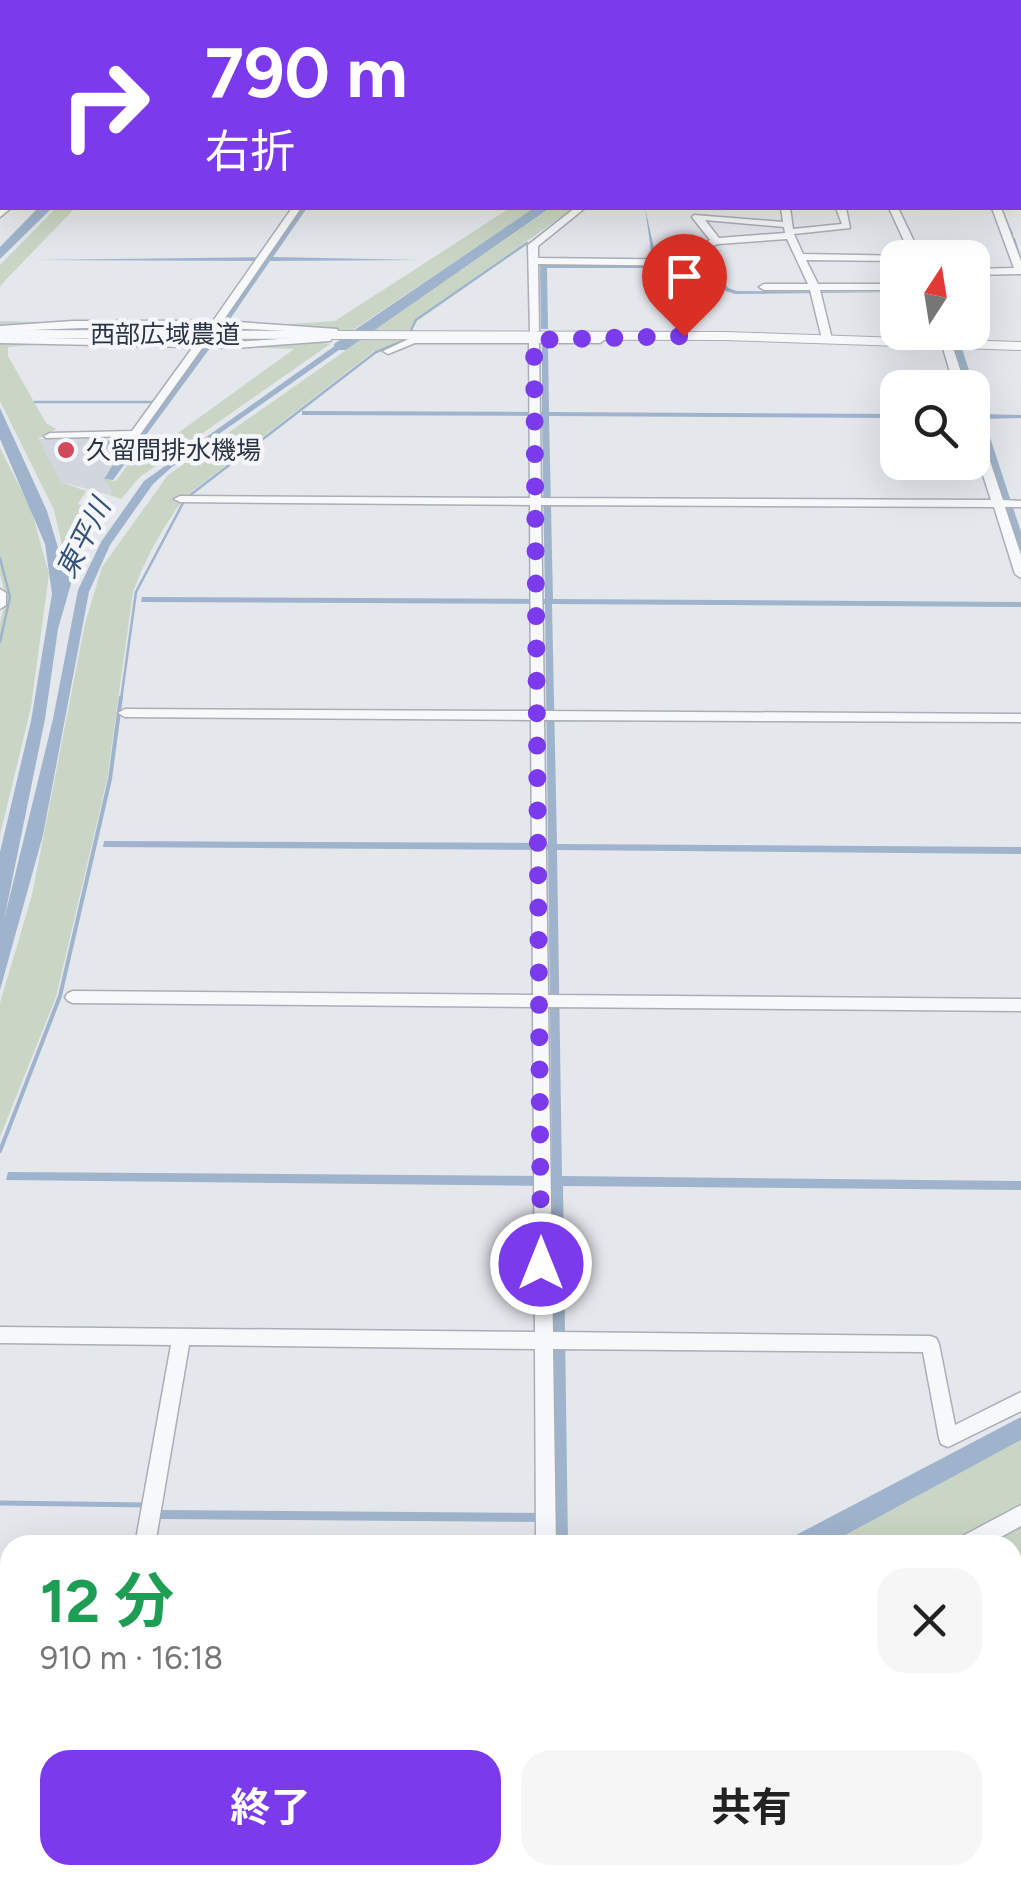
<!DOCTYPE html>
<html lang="ja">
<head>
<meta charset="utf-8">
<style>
  body { margin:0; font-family:Figtree,"Noto Sans JP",sans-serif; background:#f6f6f6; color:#222; height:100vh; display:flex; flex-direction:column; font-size:38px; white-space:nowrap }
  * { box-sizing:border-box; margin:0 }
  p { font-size:32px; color:#767676 }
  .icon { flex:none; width:55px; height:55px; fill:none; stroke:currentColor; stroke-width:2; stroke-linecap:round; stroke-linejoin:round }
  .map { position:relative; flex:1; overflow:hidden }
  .sheet { position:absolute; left:0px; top:1535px; width:1022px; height:350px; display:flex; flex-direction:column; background:#fff; border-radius:30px 30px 0 0; box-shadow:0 10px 40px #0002 }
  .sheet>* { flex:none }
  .hud { position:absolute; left:0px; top:0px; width:1022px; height:210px; box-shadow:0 10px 40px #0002; background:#7c3aed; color:#fff; overflow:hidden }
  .needle { width:65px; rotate:12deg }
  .fabs { position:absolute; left:880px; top:240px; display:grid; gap:20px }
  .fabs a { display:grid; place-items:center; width:110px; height:110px; border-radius:20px; background:#fff; box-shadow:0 10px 40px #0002; font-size:50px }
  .pin { position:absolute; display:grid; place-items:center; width:85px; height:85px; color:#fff; margin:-102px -42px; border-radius:50% 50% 50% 0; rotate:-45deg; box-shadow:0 0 10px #0007 }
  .pin .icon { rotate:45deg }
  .me { position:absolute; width:110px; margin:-55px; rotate:0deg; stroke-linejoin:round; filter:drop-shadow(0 0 8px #0008) }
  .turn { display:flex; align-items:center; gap:35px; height:210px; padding:0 40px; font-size:45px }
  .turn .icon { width:130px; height:130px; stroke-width:2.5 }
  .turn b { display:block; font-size:70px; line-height:85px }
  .round { display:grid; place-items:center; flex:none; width:105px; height:105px; border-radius:30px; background:#f6f6f6 }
  .head { display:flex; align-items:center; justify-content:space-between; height:170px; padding:0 40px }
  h1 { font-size:60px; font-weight:700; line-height:75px; color:#1e9e55 }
  .primary-button { display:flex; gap:20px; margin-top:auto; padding:20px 40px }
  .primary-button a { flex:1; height:115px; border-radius:30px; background:#7c3aed; color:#fff; font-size:40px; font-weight:700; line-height:115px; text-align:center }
  .primary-button a+a { background:#f6f6f6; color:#222 }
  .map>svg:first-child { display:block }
  .built { fill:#d2d6de }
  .green { fill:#c9d6c5 }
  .water { fill:#9fb4cc }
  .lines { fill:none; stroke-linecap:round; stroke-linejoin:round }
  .stream-far2 { stroke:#9fb4cc; stroke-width:2.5 }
  .stream-far1 { stroke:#9fb4cc; stroke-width:4 }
  .stream { stroke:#9fb4cc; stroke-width:5 }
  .river { fill:#9fb4cc; fill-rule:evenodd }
  .minor-casing { stroke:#a9aeb7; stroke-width:3 }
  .tertiary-casing { stroke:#a9aeb7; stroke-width:2 }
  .secondary-casing { stroke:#a9aeb7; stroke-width:2 }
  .minor { fill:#f7f8fa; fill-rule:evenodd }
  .tertiary { fill:#f7f8fa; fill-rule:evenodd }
  .secondary { fill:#fff; fill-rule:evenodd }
  .route { stroke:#7c3aed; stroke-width:18; stroke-dasharray:0 32.4 }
  .poi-dot { fill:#d1495b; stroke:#f4f6f9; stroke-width:4 }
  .labels { text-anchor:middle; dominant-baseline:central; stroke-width:9; stroke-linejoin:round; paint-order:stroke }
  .far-street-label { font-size:25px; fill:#2b3445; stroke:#f4f6f9 }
  .far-poi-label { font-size:25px; fill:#2b3445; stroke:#f4f6f9; text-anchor:start }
  .far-water-label { font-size:28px; font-style:italic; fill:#34527a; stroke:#f4f6f9 }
</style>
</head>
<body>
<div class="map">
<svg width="1021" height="1885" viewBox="0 0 1021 1885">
  <rect width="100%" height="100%" fill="#e4e7ec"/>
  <path class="built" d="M105,436l-7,11 22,6 -16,26 9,11 -3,5 -49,-13 -24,-43z"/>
  <path class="green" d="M56,208h19l-75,78v-21z
    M510,208h25l-182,122 -40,1 4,11 13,2 -190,133 -19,22 -11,-4 2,-5 -9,-11 13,2 13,-18 6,1 159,-115 -224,-7 -62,5v9l38,67 10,6 -18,10 23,43 25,9 -8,13 7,2 -9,13 -4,28 -9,2 -9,-39 -54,-109v-80l245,6 90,-6z
    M551,208h23l-158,111 -7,11h-35z
    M362,339h45l-33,12 -188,145c-23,30 -40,61 -53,96l-26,188 -51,217 -56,140v-134l32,-108 53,-272 17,-56 66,-92z
    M0,448l31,61 18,65 -18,133 -31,128v-212l6,-26 -6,-23z
    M1021,1440v312l-8,5 -1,-212h-185z
    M325,1875h484l-19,10h-480z"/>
  <path class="water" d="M301,208h6l-34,49 146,3 -149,1 -42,61 -6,-1 41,-60 -229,-1 232,-3z
    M645,208l13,58h54l16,22 9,3 160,1 -162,2 -12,-4 -15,-22h-161l1,61h-7l-1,-64h113z
    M950,333h7l26,81 38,1v3l-37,1 37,113v25l-44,-138 -4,-1 -1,-30 -5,-1z
    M346,338h10l-184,129 -19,17 -43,61 -21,47 -46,243 -43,155v-138l31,-131 21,-127 -7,-50 -45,-105v-31l47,103 18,60c16,-14 10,-45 22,-65l6,1 -35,122 -13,90 -41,201 49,-201 25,-129 23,-48 43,-61z
    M542,343h6l1,69 348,2v4l-348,-2 4,183 468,3v5l-469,-3 5,240 464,3v7l-464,-4 5,326 459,5v9l-458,-4 5,359h-11l-1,-23 -397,-3 1,-9 396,3 -4,-327 -546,-6 2,-8 544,4 -4,-326 -445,-3 1,-6 444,2 -3,-239 -404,-2 1,-5 403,2 -3,-183 -240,-1v-4l240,1z
    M204,347l6,1 -97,132 -9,-1 17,-27 -22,-5 3,-6 35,-3z
    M1021,1417v23l-194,105h-50z
    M1021,1752v126l-10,7h-221l19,-10h203l1,-118z"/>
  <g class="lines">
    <path class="stream-far2" d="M1000,208l12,26
      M1014,239l7,23
      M411,330l5,-10 111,-77
      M35,402h120
      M189,496l187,-144 32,-13
      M0,558l10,39 -10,45
      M121,700l15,-108 47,-89"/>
    <path class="stream-far1" d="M0,1151l60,-155 50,-217 11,-82"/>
    <path class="stream" d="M0,1503l146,2"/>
    <path class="river" d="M677,0h12v2h-11z
      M38,208h14l-52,51v-12z
      M534,208h16l-204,142h-12v-6z"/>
    <defs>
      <path id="minor" d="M0,0h108l1,1 -109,2z
        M328,0h8v2h-8z
        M537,0h8v2h-8z
        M1020,16h1v4h-1z
        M1020,62h1v4h-1z
        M0,91l2,1v4l-2,1z
        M1020,109l1,1v7l-1,-1z
        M1020,165h1v6h-1z
        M2,206l9,2 -11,9v-8z
        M292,208h9l-78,113 114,8 1,2 -8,10 -95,7 -32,-1 -64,89 -93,2 -2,-2 6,-3 82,-2 61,-84 -193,-4v-6l235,5 88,-6 3,-2c-109,-9 -217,-9 -326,-2v-6l73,-5h140z
        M575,208h10l-47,38v12l165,2 -3,-14 10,-6 -18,-23 2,-2 89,7 -2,-14h9l3,21 49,-5 -6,-16h10l4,20 -56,6 9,20 108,2 -22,-48h9l24,50h-24v3l-92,-1 12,24h80v6h-78l12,49 -5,3 -5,-3 -12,-49h-46l-5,-3 5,-3h44l-21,-45 -69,5 -8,3 4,16 -5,3 -171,-2 1,67 -9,2 -2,-88zM705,220l79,7 1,6 -66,5z
        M992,208h9l20,53v13l-49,1v-6l42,-1z
        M938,332h10l18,56h-11z
        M602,333l9,2 -11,8h-61l2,155 450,2 -19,-59v-22l5,3 26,78 18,1v6h-16l16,48v23l-6,-4 -21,-67 -453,-2 3,206 477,3v8l-477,-2 4,275 473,4v12l-473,-4 5,325 377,4 6,2 3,6 16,81 66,-33v19l-73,36 -7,-3 -2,-6 -16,-86 -370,-3 3,196h-20l-1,-196 -346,-4 -34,200h-20l36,-200 -171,-2v-16l535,5 -2,-325 -460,-4 -5,-2 -3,-4 3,-4 5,-2 460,4 -2,-275 -406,-3 -7,-4 7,-4 406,2 -1,-206 -350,-3 -6,-3 6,-3 350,2 -1,-155h-114l-27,11 -5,-3 30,-14h184z
        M0,589l6,4v12l-6,4z
        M1021,1505v21l-35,19h-30l3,-7z
        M64,1875h22l-2,10h-22z
        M441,1875h29l-6,10h-29z"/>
      <path id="tertiary" d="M0,330l724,2 297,10v8l-297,-10 -724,-2z"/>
      <path id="secondary" d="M251,0h14l1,2h-13z
        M1020,83h1v6h-1z"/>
    </defs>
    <use href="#minor" class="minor-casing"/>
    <use href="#tertiary" class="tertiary-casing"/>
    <use href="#secondary" class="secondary-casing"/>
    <use href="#minor" class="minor"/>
    <use href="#tertiary" class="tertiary"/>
    <use href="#secondary" class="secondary"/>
  </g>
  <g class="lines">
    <path class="route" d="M541,1264l-7,-924 150,-4"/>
  </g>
  <circle class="poi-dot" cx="66" cy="450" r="10"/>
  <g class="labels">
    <g class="far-street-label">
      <text x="165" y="334">西部広域農道</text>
    </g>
    <g class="far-poi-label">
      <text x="86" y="450">久留間排水機場</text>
    </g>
    <g class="far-water-label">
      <text transform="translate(83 538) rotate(-63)">東平川</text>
    </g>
  </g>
</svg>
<div class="fabs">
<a><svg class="needle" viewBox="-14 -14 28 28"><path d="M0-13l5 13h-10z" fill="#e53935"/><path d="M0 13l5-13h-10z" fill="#767676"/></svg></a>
<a><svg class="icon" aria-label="search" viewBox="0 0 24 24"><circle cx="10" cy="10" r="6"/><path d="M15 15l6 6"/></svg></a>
</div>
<div class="pin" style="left:684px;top:336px;background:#d93025"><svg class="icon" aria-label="arrive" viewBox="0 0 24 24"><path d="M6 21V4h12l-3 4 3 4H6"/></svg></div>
<svg class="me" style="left:541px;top:1264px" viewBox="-20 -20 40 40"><circle r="17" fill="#7c3aed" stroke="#fff" stroke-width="3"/><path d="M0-11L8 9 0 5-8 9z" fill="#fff"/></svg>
<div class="hud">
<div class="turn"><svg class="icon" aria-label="right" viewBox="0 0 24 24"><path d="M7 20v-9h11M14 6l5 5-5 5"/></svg><div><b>790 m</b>右折</div></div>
</div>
<section class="sheet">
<div class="head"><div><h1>12 分</h1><p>910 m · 16:18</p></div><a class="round"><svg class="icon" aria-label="close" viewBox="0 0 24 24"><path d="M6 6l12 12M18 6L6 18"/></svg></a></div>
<div class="primary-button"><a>終了</a><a>共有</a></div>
</section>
</div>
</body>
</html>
